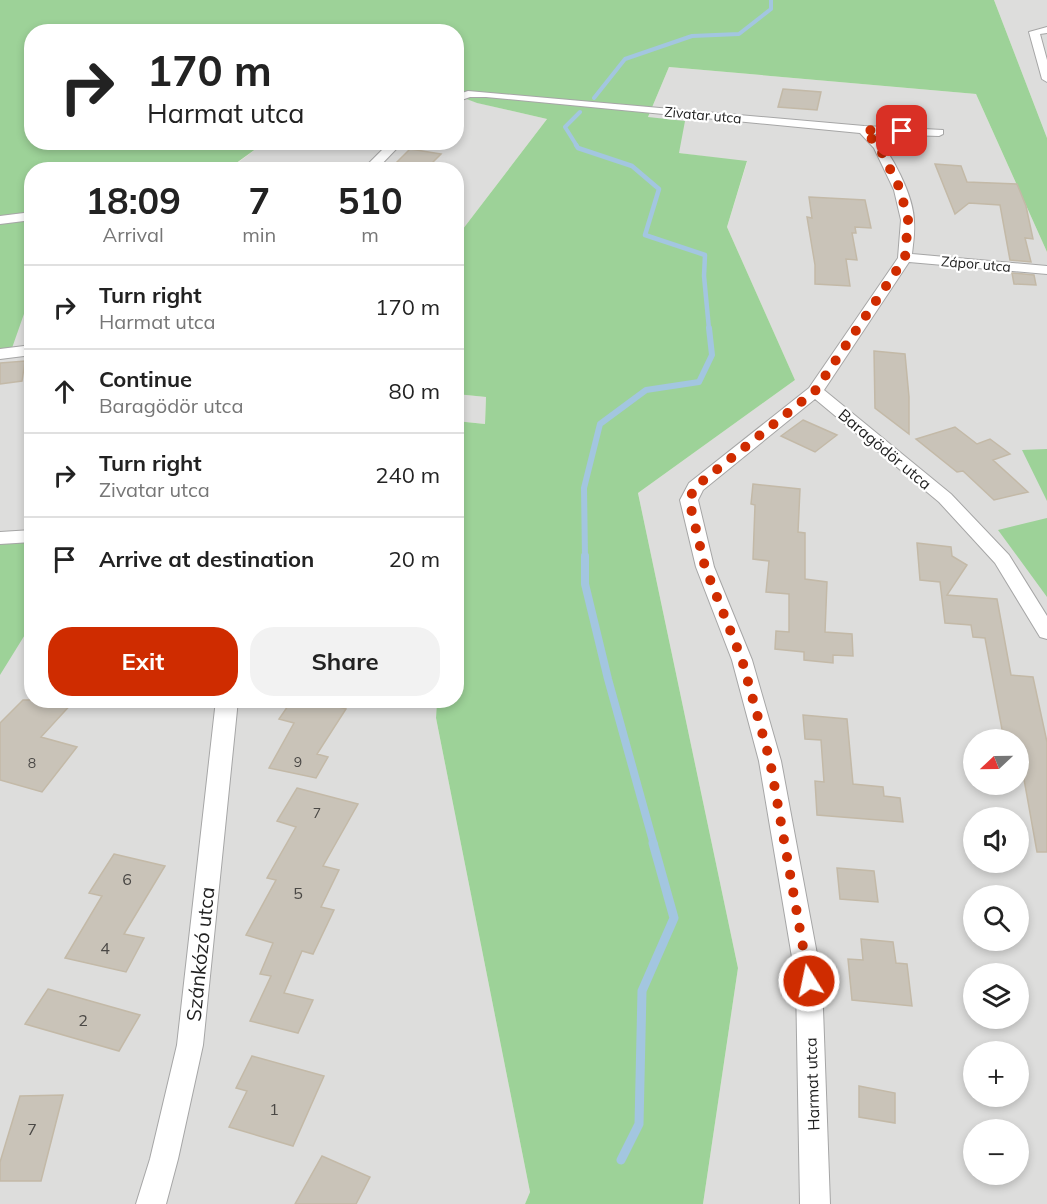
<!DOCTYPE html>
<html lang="en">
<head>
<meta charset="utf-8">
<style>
  body { margin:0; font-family:Mulish,sans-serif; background:#f2f2f2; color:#222; height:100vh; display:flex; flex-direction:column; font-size:22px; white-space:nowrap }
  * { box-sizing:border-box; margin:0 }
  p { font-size:20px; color:#767676 }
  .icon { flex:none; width:33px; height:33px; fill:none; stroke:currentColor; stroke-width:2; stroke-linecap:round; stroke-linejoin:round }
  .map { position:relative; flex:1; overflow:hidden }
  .sheet { position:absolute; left:24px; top:162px; width:440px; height:546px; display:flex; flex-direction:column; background:#fff; border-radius:24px; box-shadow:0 3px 9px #0003 }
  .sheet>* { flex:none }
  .top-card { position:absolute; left:24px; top:24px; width:440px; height:126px; border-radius:24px; box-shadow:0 3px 9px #0003; background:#fff; color:#222; overflow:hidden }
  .needle { width:39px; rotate:248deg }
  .tools { position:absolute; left:963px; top:729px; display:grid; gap:12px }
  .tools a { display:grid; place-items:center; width:66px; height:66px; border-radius:50%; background:#fff; box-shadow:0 3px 9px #0003; font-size:30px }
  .pin { position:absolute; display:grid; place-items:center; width:51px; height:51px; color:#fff; margin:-26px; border-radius:12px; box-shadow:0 3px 9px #0006 }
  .me { position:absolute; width:66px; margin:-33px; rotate:350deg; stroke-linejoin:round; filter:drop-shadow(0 0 4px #0008) }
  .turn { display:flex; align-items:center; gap:21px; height:126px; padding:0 24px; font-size:27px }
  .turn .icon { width:78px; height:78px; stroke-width:2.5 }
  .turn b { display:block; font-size:42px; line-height:51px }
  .eta { display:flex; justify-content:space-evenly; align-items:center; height:102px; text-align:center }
  .eta b { font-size:36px; font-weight:700; line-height:42px }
  .action { display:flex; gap:12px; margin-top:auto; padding:12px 24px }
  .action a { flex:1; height:69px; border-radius:24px; background:#cf2c00; color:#fff; font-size:24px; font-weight:700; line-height:69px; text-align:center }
  .action a+a { background:#f2f2f2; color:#222 }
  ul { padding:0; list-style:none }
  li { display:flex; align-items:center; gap:18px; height:84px; padding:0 24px; border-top:2px solid #e0e0e0 }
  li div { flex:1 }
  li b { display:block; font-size:22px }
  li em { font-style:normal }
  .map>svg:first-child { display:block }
  .residential { fill:#dddddc; fill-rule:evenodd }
  .forest { fill:#9dd298 }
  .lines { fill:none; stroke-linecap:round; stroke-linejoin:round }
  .stream-far4 { stroke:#a3c6e0; stroke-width:4 }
  .stream-far3 { stroke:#a3c6e0; stroke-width:4.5 }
  .stream-far2 { stroke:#a3c6e0; stroke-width:6 }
  .stream-far1 { stroke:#a3c6e0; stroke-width:8 }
  .stream { stroke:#a3c6e0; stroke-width:9 }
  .building { fill:#c9c3b8; stroke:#c3b9a7; stroke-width:1.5 }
  .street-casing { stroke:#a6a6a6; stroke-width:2 }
  .street { fill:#fff; fill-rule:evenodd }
  .route { stroke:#cf2c00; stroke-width:10; stroke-dasharray:0 18 }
  .labels { text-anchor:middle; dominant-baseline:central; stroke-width:4.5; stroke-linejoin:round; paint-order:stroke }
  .far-street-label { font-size:14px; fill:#1f1f1f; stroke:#fff }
  .number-label { font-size:14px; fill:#4a4845 }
  .street-label { font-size:16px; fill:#1f1f1f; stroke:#fff }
  .near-number-label { font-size:16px; fill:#4a4845 }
  .near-street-label { font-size:20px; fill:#1f1f1f; stroke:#fff }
</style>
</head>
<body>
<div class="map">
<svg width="1047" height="1204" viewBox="0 0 1047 1204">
  <rect width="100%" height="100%" fill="#f1efe5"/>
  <path class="residential" d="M994,0h53v138z
    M669,67l307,27 71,158v952h-344l35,-236 -100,-475 157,-113 -68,-153 20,-65 -68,-9 -31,-36zM974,740h44v44h-44zM974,818h44v44h-44zM974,896h44v44h-44zM974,974h44v44h-44zM974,1052h44v44h-44zM974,1130h44v44h-44z
    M456,95l22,8 69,16 -91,119v-68h-228l36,-27 192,-1z
    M31,216l1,484 405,1 -1,17 94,474 -5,12h-525v-984z
    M456,394l30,3 -1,27 -29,-3z"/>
  <path class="forest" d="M0,0h994l53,138v114l-71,-158 -307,-27 -21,50 37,4 -6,32 68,8 -20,66 68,153 -157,113 100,475 -35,236h-178l5,-12 -94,-474 1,-17 19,-1v-279l29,3 1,-27 -30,-3v-156l91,-119 -70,-16 -21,-8v-63h-424v110l232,1 -36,26 -196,1 -1,46 -31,4z
    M31,221v73l-19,54 -12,3v-128z
    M1047,449v52l-25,-51z
    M1047,518v79l-49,-67z
    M31,536v89l-31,50v-137z"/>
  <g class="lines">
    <path class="stream-far4" d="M594,98l31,-39 67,-23 47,-2 32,-25v-9
      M577,146l-12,-19 15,-15"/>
    <path class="stream-far3" d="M576,145l2,3 54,18 27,23 -14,46 60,20 -1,21 5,53"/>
    <path class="stream-far2" d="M585,558l-1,-70 16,-64 46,-34 53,-8 13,-27 -3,-27"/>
    <path class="stream-far1" d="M585,556v28l23,95 46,166"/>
    <path class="stream" d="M621,1160l18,-36 3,-133 32,-73 -21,-75"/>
  </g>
  <path class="building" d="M783,89l38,3 -4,18 -39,-3z
    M896,112l20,1 6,14 -20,-1z
    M410,149l31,5 -16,16h-36z
    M935,164l26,2 6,16 50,2 9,22 7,33 -8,-1 6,24 -21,-2 -10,-55 -31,-2 -14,11z
    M809,197l56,3 6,28 -16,-1 1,6h-4l5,27 -11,-1 4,27 -35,-2v-19l-8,-48 5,1z
    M1012,273l22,2 2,10 -22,-1z
    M874,351l31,3 4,43v37l-34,-26z
    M25,361l-3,20 -22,3v-21z
    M803,420l34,15 -22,17 -34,-16z
    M955,427l22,17 13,-5 20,15 -17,6 35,32 -34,8 -31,-29 -6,1 -41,-33z
    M753,484l47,5 -2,43 7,1v46l22,3 -2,50 27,2 1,22 -20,-1v8l-29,-3v-8l-29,-3 1,-18 13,1v-38l-23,-2 3,-31 -16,-2 2,-54 -4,-1z
    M917,543l34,4 1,9 15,9 -20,30 50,4 14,76 22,2 14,65v110h-10l-15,-84 -4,-1v-27h-14l-19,-102 -12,-1 -2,-12 -26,-2 -5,-41 -20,-2z
    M23,700h52l-34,37 36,10 -35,45 -42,-12v-57z
    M292,700h21l33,9 -29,45 11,3 -12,21 -47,-10 25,-45 -15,-4z
    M803,715l44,4 6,65 30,3 1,9 16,2 3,24 -86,-7 -2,-34 9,1 -3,-42 -16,-1z
    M297,788l61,16 -35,62 16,4 -18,37 13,3 -21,44 -11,-3 -18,42 29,7 -15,33 -48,-12 21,-45 -11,-2 13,-31 -27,-8 30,-55 -9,-2 29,-51 -19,-6z
    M114,854l51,12 -41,68 20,4 -18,34 -61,-14 37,-62 -13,-3z
    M837,868l37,3 4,31 -38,-3z
    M861,939l32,3 3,21 11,1 5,42 -60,-6 -4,-41 15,1z
    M48,989l92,26 -21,36 -94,-27z
    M252,1056l72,20 -31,70 -64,-19 18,-36 -11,-3z
    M859,1086l36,7v30l-36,-6z
    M63,1095l-22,86h-41v-19l20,-66z
    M322,1156l48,21 -14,27h-61z"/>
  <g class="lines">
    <defs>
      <path id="street" d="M1047,27v6l-7,1 7,26v22l-5,-3 -13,-47z
        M468,91l396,35 79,4v4l-4,2 -65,-2c17,19 40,61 40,88 1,10 -1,22 -2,32l135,12v8l-138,-12 -85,128 127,104 58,61 38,61v23l-7,-2 -45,-74 -56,-61 -124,-103 -112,91 -5,10 16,67 38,93 29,101 41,220 8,223h-30l-4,-223 -37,-220 -27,-101 -36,-93 -16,-67 9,-17 120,-95 89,-130 3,-38 -7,-30 -20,-42 -14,-15 -374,-36h-16l-14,5v-7z
        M390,142h13l-27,28h-14z
        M32,212v8l-32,4v-8z
        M32,345v10l-32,4v-10z
        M32,530v12l-32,2v-12z
        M216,700h22l-35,345 -25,114 -12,45h-30l14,-45 27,-114z"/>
    </defs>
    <use href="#street" class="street-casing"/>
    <use href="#street" class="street"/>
  </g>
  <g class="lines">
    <path class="route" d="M809,981l-39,-220 -28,-101 -37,-93 -16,-67 6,-13 120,-96 90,-133 3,-38 -8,-31 -21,-42 -15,-17 38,1"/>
  </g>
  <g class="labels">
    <g class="far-street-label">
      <text transform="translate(703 115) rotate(5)">Zivatar utca</text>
      <text transform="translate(976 264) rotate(5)">Zápor utca</text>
    </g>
    <g class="number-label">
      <text x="298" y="762">9</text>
      <text x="32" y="763">8</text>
      <text x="317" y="813">7</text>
    </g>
    <g class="street-label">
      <text transform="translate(885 449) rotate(40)">Baragödör utca</text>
      <text transform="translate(812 1084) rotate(-92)">Harmat utca</text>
    </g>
    <g class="near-number-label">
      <text x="127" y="879">6</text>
      <text x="298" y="893">5</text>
      <text x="105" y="948">4</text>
      <text x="83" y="1020">2</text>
      <text x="274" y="1109">1</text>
      <text x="32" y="1129">7</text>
    </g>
    <g class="near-street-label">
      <text transform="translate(200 954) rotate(-84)">Szánkózó utca</text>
    </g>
  </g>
</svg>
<div class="tools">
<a><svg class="needle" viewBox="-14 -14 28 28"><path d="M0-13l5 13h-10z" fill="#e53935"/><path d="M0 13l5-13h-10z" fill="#767676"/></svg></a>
<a><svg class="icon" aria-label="sound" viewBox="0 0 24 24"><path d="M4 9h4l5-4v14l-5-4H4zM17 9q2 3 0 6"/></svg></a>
<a><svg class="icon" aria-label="search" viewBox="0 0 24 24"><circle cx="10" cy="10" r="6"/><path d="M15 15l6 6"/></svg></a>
<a><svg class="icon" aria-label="layers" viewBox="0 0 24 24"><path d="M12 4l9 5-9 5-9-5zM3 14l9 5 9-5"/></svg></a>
<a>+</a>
<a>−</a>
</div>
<div class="pin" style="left:902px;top:131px;background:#d93025"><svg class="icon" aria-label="arrive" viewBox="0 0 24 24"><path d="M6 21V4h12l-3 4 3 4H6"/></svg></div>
<svg class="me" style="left:809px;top:981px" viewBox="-20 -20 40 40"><circle r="17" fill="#cf2c00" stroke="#fff" stroke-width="3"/><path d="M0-11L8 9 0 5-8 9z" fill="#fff"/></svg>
<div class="top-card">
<div class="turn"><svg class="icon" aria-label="right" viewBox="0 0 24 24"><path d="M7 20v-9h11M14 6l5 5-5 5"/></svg><div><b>170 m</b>Harmat utca</div></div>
</div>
<section class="sheet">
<div class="eta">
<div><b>18:09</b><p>Arrival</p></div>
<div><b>7</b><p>min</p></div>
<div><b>510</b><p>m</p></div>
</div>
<ul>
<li><svg class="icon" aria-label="right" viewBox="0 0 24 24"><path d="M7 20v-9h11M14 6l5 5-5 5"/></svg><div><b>Turn right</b><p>Harmat utca</p></div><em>170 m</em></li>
<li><svg class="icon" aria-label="ahead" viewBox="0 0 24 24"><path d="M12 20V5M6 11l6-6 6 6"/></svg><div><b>Continue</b><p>Baragödör utca</p></div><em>80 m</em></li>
<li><svg class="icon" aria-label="right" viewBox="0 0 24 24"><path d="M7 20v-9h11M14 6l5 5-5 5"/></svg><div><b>Turn right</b><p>Zivatar utca</p></div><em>240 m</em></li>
<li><svg class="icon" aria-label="arrive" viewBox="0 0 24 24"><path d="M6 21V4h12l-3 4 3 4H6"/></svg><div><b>Arrive at destination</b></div><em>20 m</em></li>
</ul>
<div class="action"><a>Exit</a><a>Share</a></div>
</section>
</div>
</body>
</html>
